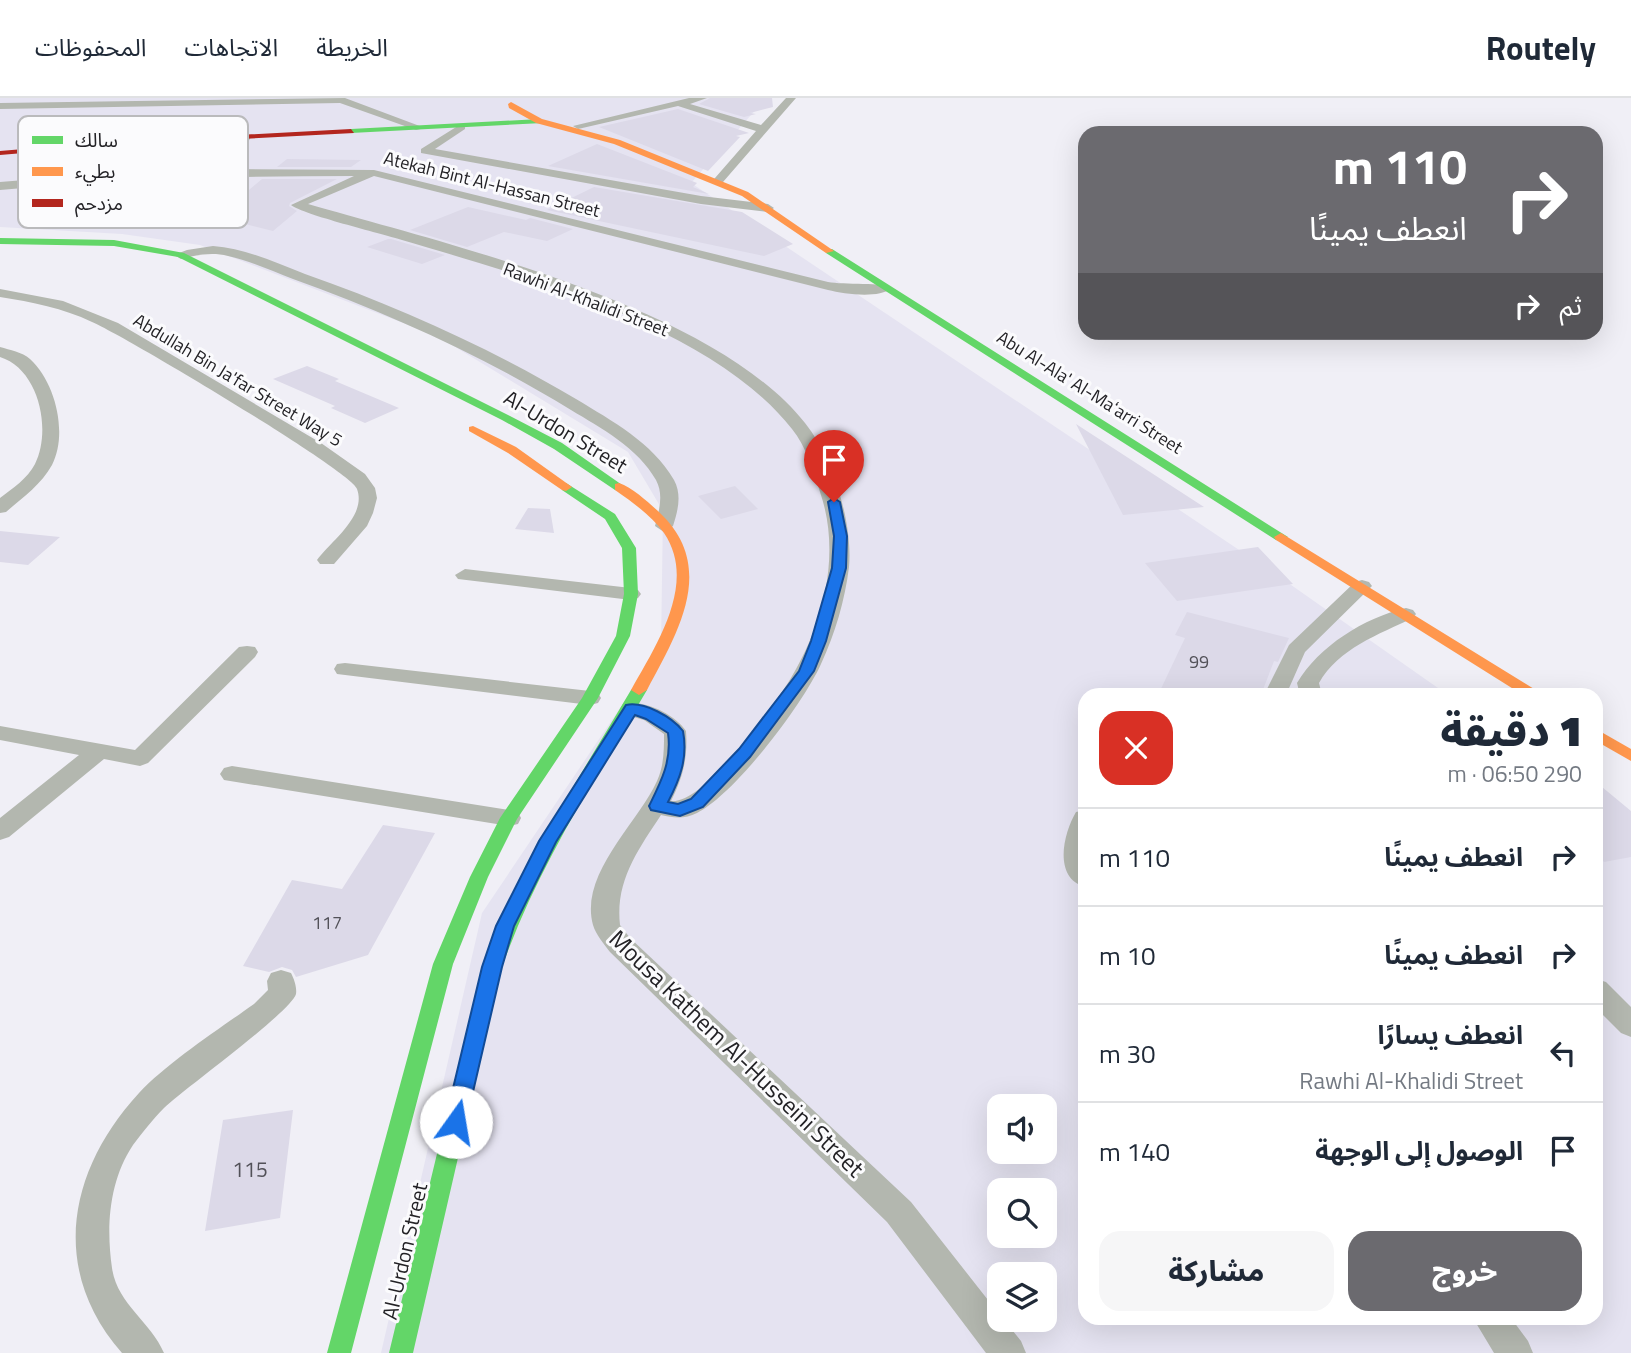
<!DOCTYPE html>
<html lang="ar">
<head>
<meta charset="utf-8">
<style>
  body { margin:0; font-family:"Titillium Web","Noto Sans Arabic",sans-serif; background:#f6f6f7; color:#1f2937; direction:rtl; height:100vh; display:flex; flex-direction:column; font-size:26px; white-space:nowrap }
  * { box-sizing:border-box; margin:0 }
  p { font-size:23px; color:#747a83 }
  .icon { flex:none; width:38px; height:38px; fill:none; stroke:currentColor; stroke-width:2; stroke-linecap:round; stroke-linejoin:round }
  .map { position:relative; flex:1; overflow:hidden; direction:ltr }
  .panel { position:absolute; left:1078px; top:590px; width:525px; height:637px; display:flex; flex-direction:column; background:#fff; border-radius:21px; box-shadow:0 7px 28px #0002; direction:rtl }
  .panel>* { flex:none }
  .guide { position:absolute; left:1078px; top:28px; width:525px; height:214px; border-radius:21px; box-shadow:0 7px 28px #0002; direction:rtl; background:#6b6a6f; color:#fff; overflow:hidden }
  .controls { position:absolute; left:987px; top:996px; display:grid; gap:14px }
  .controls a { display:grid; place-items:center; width:70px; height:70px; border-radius:14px; background:#fff; box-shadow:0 7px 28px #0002; font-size:35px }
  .pin { position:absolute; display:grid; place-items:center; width:60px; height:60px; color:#fff; margin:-72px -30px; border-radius:50% 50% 50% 0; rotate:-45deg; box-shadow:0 0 7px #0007 }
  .pin .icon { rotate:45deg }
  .me { position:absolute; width:77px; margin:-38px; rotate:13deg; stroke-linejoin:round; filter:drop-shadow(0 0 5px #0008) }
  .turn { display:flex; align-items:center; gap:24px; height:147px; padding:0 21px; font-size:32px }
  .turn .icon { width:91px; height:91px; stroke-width:2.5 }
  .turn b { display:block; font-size:49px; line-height:60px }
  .then { display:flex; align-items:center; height:66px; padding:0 21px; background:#0003; gap:14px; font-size:26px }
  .round { display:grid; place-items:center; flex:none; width:74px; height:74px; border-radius:21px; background:#f6f6f7 }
  .overview { display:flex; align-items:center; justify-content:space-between; height:119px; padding:0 21px }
  h1 { font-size:42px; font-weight:800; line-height:52px }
  .button { display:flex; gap:14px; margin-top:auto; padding:14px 21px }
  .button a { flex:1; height:80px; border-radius:21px; background:#6b6a6f; color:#fff; font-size:28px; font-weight:800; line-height:80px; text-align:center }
  .button a+a { background:#f6f6f7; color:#1f2937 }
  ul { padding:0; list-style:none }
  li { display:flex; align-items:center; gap:21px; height:98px; padding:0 21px; border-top:2px solid #e0e1e3 }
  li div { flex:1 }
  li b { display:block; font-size:26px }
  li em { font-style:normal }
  header { display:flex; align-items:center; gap:42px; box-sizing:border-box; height:98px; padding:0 35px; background:#fff; border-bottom:2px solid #e0e1e3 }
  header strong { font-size:33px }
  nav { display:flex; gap:38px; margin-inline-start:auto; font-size:24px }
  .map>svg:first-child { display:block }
  .built { fill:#e5e3f1; fill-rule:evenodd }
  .building { fill:#dcd9e8 }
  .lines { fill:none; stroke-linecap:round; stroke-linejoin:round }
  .street { fill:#b3b7af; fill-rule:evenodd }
  .fast { fill:#63d668; fill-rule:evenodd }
  .slow { fill:#ff974d; fill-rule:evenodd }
  .jam { fill:#b3261e; fill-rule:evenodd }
  .route { fill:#1a73e8; stroke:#114b97; stroke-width:2 }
  .labels { text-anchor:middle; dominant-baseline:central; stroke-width:6; stroke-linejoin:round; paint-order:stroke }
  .far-street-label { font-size:18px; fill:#232226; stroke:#fbfbfd }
  .number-label { font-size:18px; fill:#525158 }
  .street-label { font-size:21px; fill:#232226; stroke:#fbfbfd }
  .near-number-label { font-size:21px; fill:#525158 }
  .near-street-label { font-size:24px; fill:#232226; stroke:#fbfbfd }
  .key { fill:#fbfbfd; stroke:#bababc; stroke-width:2 }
  .key-label { font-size:19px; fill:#232226 }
</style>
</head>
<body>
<header>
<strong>Routely</strong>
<nav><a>الخريطة</a><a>الاتجاهات</a><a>المحفوظات</a></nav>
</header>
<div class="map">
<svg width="1631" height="1255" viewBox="0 0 1631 1255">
  <rect width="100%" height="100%" fill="#f0eff6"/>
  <path class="built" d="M0,0h766l-75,85 593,397 164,115h-363v623h511v-520l35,25v530h-1250l101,-440 179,-266 2,-136 -35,-59 -191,-116 -237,-91 -78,-11 -122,-7zM999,1008h46v46h-46zM999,1092h46v46h-46zM999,1176h46v46h-46z"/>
  <path class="building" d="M710,0h62l1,9 -23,6 6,1 -12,3 -45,-13z
    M678,11l71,24 -13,3 4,1 -32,34 -109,-44z
    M597,46l100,39 -4,4 16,7 -161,-28z
    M287,61l74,1 -10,7h-74z
    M262,81h75l-47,24 -1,3 8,5 -24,20 -56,-14z
    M594,89l148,25 51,32 -29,12 -217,-46z
    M468,109l58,13 4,-2 43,11 -26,12 -43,-9 -37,15 -57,-17z
    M388,141h3l54,16 -23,9 -55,-17z
    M307,268l32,13 -4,2 64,27 -34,15 -34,-15 4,-2 -62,-27z
    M1076,326l128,83 -81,8z
    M735,388l23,23 -37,10 -23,-23z
    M528,410l22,1 4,24 -39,-4z
    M0,433l60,6 -32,28 -28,-3z
    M1258,449l35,37 -116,17 -32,-38z
    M1187,514l102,26 -11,24 -4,-1 -13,34h-103l27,-57 -10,-3z
    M1596,684l35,29v46l-27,5 -8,-9z
    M383,727l52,8 -67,122 -72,22 -4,-7 -10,-3 -13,5 -26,-6 49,-86 50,9z
    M293,1012l-13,108 -75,13 18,-111z"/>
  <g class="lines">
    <path class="street" d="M345,0l80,30 -9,2 -76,-27 -340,6v-6z
      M689,0h18l-17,6 71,21 25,-27h10l-73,84 -4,1 -6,-3 2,-2 41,-47 -78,-25 -100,23 -5,-3z
      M461,26l4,1v4l-30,20 266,47 67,8 6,4 -6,4 -67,-8 -280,-51v-4z
      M246,36l5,3 -19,32 142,1 454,112c15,3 57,0 64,6 -14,11 -47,6 -64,2l-454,-114 -66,28c142,41 404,102 497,219 28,35 48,100 44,144 -4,33 -14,67 -28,97 -18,40 -85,129 -124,149 -12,6 -23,5 -36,2 -23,35 -46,66 -41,110l10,13 281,264 88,112v6h5l17,21 5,12h-40l-99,-131 -277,-270c-6,-8 -14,-17 -17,-27 -14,-51 45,-102 64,-144 7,-15 7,-31 7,-47l-20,-14 -21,-6 -3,-5 3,-5c20,-5 52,10 63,27 2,27 -3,46 -15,70 30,3 83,-72 101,-95 45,-59 73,-142 48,-214 -6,-20 -14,-46 -28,-63 -81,-103 -269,-153 -390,-189 -22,-7 -98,-25 -111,-35l63,-29c-118,0 -236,3 -354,14v-8l87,-7 133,-6 22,-34z
      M213,148c32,2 63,17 92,28 94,33 185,74 271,125 36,22 76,43 98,81 8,15 4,30 -1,46l-9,6 -9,-6c4,-15 9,-31 1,-46 -18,-32 -55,-52 -85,-70 -88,-54 -181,-96 -278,-131 -21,-8 -43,-18 -65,-23 -16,-4 -32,-1 -47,3l-7,-4 13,-5z
      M0,191l63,12 55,22 203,120 44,31 10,14 2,10 -4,15 -6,13 -33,38h-14l-3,-4c14,-19 50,-44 40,-71 -6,-18 -234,-154 -265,-167 -29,-14 -60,-20 -92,-25z
      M0,249c10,3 22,5 30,12 26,24 38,75 22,106 -11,20 -30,33 -46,47l-6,1v-15c12,-9 28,-20 35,-34 17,-34 4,-95 -35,-107z
      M465,471l166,19 7,2 3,4 -3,4 -7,2 -173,-21 -3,-4z
      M1362,482l7,2 3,4 -67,66 -19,43h-22l25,-50 66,-63z
      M1406,510l7,2 3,4 -3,4c-34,16 -75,31 -94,65l3,12h-22l-3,-12c22,-37 67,-65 109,-75z
      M247,548l8,1 3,5 -3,5 -107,106 -8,3 -36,-7 -95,78 -9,3v-22l79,-63 -79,-15v-14l135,24 104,-103z
      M345,565l245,28 8,2 3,5 -3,5 -8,2 -253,-31 -3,-5 3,-5z
      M232,668l277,44 9,2 3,6 -3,6 -9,2 -285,-46 -4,-6 4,-6z
      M1085,712v77c-32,-9 -22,-53 -9,-75z
      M281,872l10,3c3,6 6,14 5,21 -5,18 -111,94 -132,114 -11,11 -22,25 -31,37 -24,36 -27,82 -21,123 5,36 39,54 52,85h-42c-73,-83 -54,-183 17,-260 29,-31 80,-64 115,-89l14,-14 -1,-9 4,-8z
      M1596,881l10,3 25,25v30l-10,-4 -25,-25z
      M1473,1220h38l17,23 5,12h-39z"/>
    <path class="fast" d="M540,21l3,4 -192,10 -4,-2 4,-2z
      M0,140l114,2 70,13 326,163 52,27 63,44 -6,4 -4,-1 -61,-41 -52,-29 -324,-163 -64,-11 -114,-2z
      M826,151h6l456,288 -7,4 -5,-1 -450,-287z
      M566,385l49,31 21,34 2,46 -8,42 -32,62 -81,121 -29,58 -35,87 -102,389h-24l106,-389 37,-87 30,-59 82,-120 34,-62 8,-42 -2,-46 -17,-29 -43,-29v-6z
      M639,587l8,5c-53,91 -110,178 -145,277l-89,386h-24l93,-386c38,-99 96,-187 149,-277z"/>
    <path class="slow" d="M511,4l31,17 78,21 128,52 86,59 -8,2 -84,-57 -128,-52 -78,-21 -27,-15 -1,-4z
      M473,328l43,21 56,40 -6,4 -4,-1 -54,-37 -39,-22v-4z
      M619,385c14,5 29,19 40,29 59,55 19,120 -12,178l-8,5 -8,-5c25,-45 67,-107 33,-157 -13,-18 -32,-31 -49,-43v-6z
      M1281,435l258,159 2,3h-18l-247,-155 -2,-3z
      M1596,631l35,20v12l-35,-20z"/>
    <path class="jam" d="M351,31l3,4 -248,13 -106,9v-4l106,-9z"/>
  </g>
  <path class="route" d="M834,400l6,4 7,34 -1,32 -20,73 -12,30 -64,86 -47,50 -23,9 -29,-6 -2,-4c12,-24 23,-45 19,-73l-22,-14 -11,-4 -79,127 -42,84 -12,41 -36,155 -3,6 -7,3 -8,-3 -3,-6 37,-155 14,-41 43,-85 87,-136c18,-4 46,12 57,26 5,27 -3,48 -15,71l10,2 13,-5 48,-50 60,-78 12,-30 21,-73 2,-32 -6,-34z"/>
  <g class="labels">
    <g class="far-street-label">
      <text transform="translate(492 86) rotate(14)">Atekah Bint Al-Hassan Street</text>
      <text transform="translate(586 201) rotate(21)">Rawhi Al-Khalidi Street</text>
      <text transform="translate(238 282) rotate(31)">Abdullah Bin Ja'far Street Way 5</text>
      <text transform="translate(1090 294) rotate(32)">Abu Al-Ala' Al-Maʻarri Street</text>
    </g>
    <g class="number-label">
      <text x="1199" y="563">99</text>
      <text x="327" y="824">117</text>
    </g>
    <g class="street-label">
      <text transform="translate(566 333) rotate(31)">Al-Urdon Street</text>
      <text transform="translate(404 1153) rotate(-77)">Al-Urdon Street</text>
    </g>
    <g class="near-number-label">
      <text x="250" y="1071">115</text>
    </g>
    <g class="near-street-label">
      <text transform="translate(737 955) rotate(44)">Mousa Kathem Al-Husseini Street</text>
    </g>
  </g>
  <rect x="18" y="18" width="230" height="112" rx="10" class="key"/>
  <rect x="32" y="38" width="31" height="8" fill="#63d668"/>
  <rect x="32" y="69" width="31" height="9" fill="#ff974d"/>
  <rect x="32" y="101" width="31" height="8" fill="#b3261e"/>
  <g class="key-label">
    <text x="75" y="49">سالك</text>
    <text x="75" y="80">بطيء</text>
    <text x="75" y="112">مزدحم</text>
  </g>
</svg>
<div class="controls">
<a><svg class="icon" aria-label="sound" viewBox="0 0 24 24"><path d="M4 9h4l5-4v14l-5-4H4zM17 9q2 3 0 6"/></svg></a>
<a><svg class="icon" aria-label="search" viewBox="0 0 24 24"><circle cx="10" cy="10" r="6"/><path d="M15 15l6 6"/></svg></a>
<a><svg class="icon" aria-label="layers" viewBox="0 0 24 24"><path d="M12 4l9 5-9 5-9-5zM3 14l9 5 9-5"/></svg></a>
</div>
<div class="pin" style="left:834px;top:404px;background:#d93025"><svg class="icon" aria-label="arrive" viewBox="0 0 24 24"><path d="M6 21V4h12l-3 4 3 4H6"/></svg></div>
<svg class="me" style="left:456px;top:1024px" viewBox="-20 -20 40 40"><circle r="19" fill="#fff"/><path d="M0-13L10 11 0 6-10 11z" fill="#1a73e8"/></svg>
<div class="guide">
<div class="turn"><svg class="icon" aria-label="right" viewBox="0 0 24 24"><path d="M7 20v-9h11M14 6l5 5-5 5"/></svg><div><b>110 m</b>انعطف يمينًا</div></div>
<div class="then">ثم<svg class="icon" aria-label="right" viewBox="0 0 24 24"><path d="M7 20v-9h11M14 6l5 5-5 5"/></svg></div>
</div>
<section class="panel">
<div class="overview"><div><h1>1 دقيقة</h1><p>290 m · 06:50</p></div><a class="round" style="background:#d93025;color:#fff"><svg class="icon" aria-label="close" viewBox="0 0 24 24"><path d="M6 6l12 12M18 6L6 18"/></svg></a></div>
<ul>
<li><svg class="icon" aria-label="right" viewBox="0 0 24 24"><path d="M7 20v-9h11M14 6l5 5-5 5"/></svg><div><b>انعطف يمينًا</b></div><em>110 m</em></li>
<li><svg class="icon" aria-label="right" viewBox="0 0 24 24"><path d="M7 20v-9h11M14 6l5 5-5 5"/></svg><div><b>انعطف يمينًا</b></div><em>10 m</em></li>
<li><svg class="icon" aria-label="left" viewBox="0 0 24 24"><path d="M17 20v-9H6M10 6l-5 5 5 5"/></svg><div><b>انعطف يسارًا</b><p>Rawhi Al-Khalidi Street</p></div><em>30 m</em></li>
<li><svg class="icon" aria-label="arrive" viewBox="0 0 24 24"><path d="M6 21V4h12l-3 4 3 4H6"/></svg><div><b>الوصول إلى الوجهة</b></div><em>140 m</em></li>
</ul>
<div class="button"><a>خروج</a><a>مشاركة</a></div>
</section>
</div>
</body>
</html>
